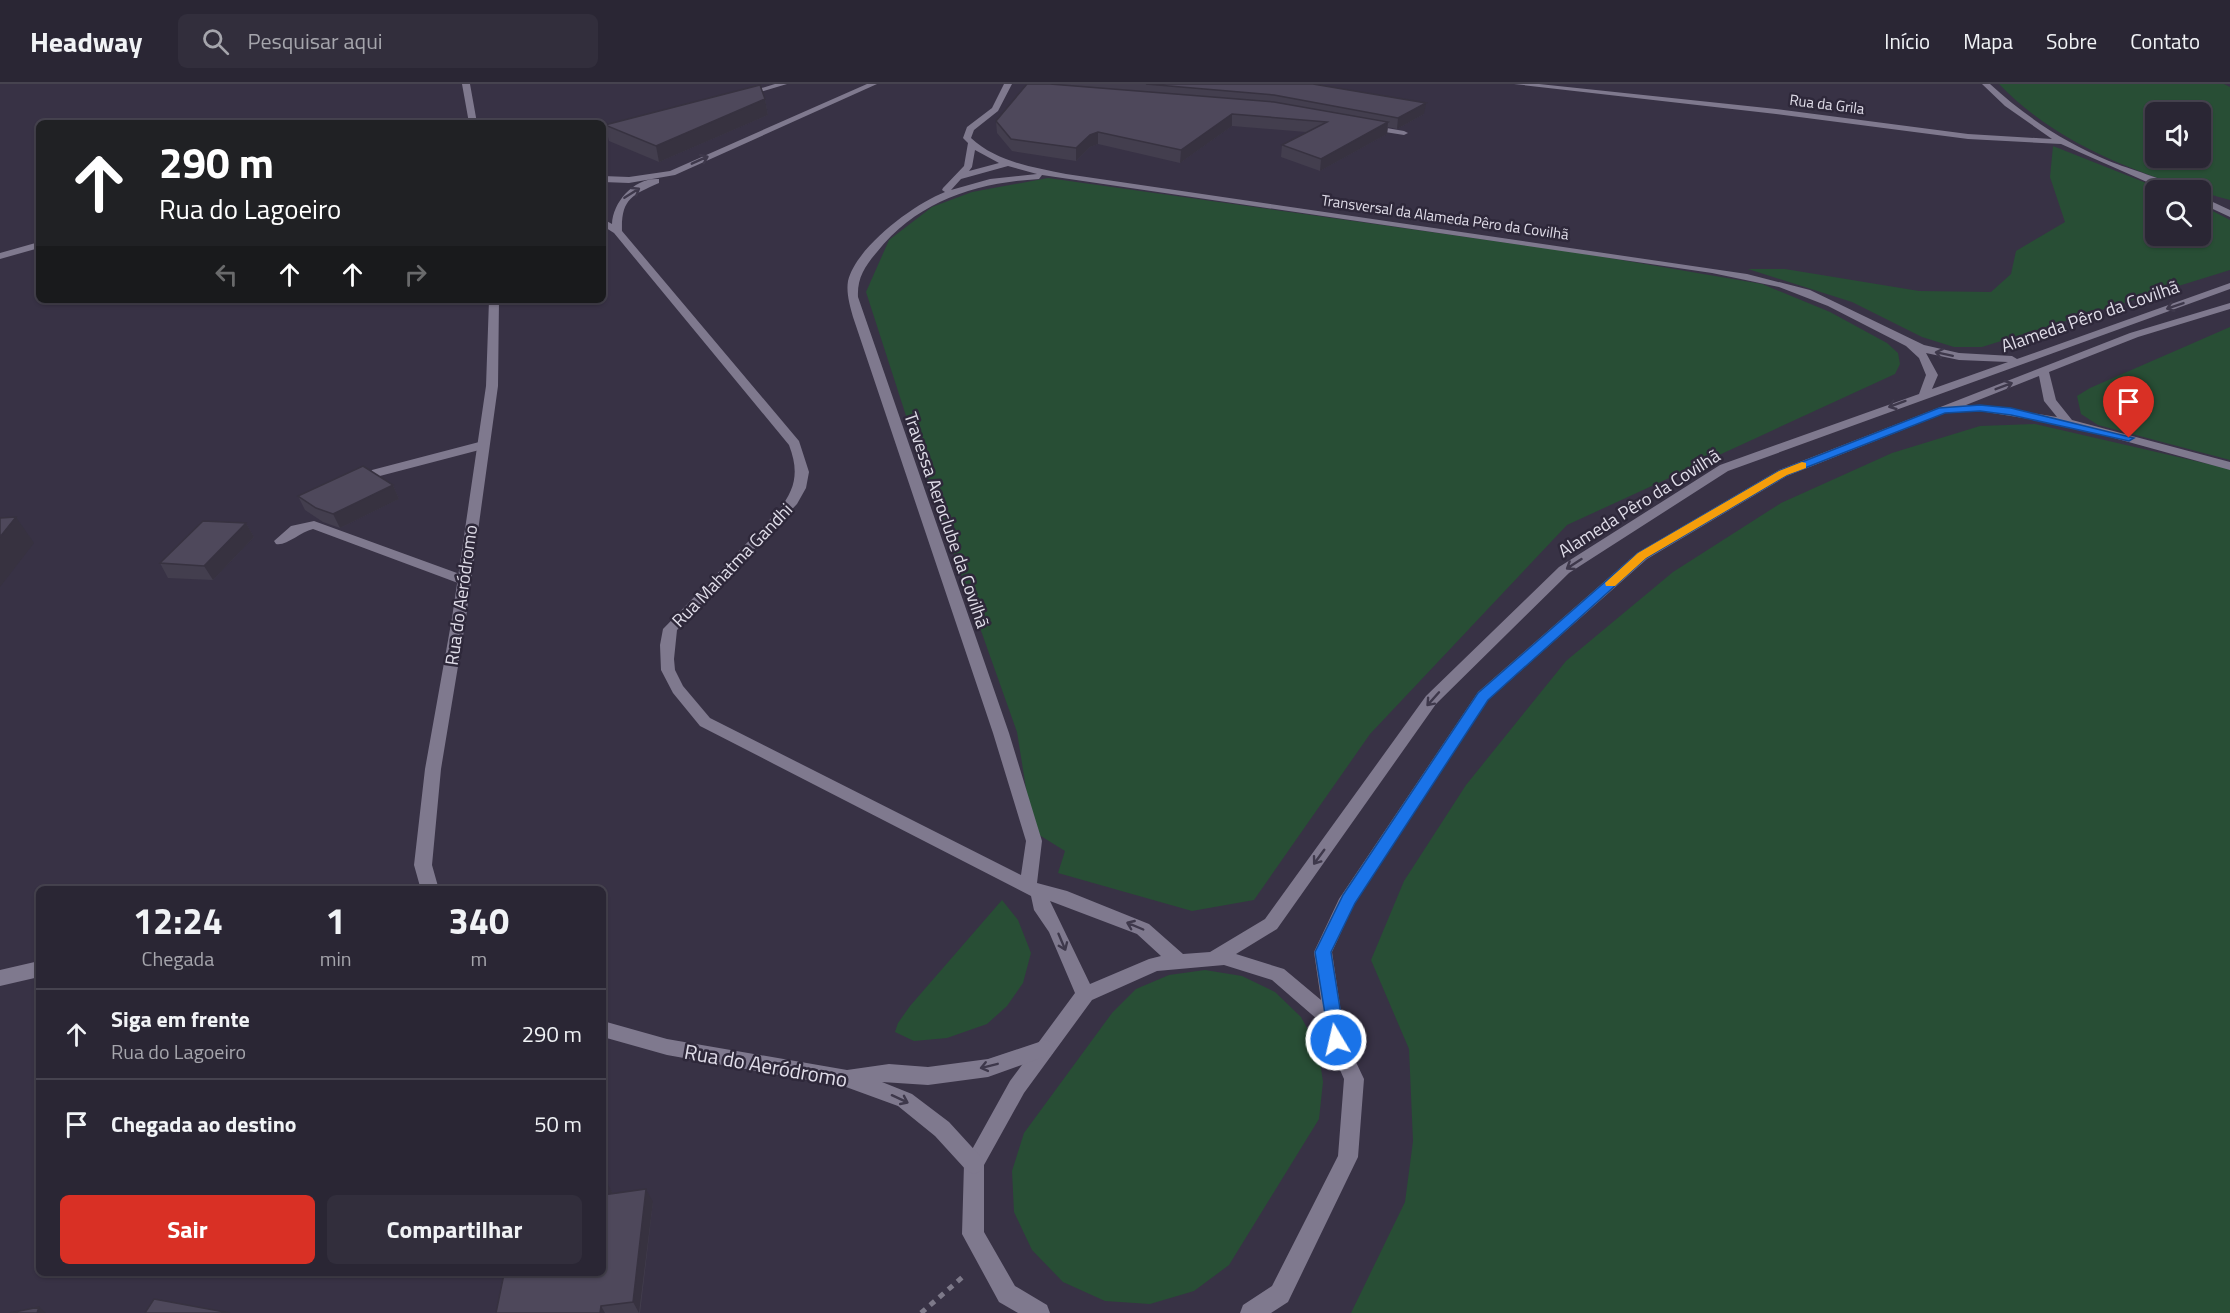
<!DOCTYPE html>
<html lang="pt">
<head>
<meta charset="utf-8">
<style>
  body { margin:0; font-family:"Titillium Web",sans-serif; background:#322e3c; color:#f1f3f6; height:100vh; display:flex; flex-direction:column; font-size:22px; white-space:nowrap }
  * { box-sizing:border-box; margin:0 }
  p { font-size:20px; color:#a5a5ac }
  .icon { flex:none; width:33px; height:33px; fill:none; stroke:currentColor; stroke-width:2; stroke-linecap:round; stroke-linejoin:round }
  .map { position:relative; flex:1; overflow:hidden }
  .panel { position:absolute; left:36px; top:802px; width:570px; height:390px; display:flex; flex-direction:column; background:#2a2634; border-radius:9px; box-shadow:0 2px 4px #0004,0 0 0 2px #46434f }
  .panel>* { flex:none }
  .top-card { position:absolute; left:36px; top:36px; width:570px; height:183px; border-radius:9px; box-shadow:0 2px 4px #0004,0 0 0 2px #46434f; background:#202124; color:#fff; overflow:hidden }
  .buttons { position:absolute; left:2145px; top:18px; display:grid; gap:12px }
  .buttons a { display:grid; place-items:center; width:66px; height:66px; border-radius:9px; background:#2a2634; box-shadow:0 2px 4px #0004,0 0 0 2px #46434f; font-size:30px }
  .pin { position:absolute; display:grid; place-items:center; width:51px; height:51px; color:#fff; margin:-62px -26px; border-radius:50% 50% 50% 0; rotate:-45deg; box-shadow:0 0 6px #0007 }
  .pin .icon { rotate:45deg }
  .me { position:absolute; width:66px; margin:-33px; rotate:351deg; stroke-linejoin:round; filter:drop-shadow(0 0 4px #0008) }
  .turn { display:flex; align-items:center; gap:21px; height:126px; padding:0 24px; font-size:27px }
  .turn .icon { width:78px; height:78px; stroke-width:2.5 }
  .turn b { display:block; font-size:42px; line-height:51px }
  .lanes { display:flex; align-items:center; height:57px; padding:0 24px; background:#0003; justify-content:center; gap:30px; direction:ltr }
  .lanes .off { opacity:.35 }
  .eta { display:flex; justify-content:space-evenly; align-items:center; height:102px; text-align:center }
  .eta b { font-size:36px; font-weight:700; line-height:42px }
  .action { display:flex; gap:12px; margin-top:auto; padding:12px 24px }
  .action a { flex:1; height:69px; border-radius:9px; background:#d93025; color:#fff; font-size:24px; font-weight:700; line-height:69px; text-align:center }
  .action a+a { background:#322e3c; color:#f1f3f6 }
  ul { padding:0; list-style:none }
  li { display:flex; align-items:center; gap:18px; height:90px; padding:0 24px; border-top:2px solid #46434f }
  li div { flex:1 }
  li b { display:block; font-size:22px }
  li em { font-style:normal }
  header { display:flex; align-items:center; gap:36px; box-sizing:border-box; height:84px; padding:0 30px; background:#2a2634; border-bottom:2px solid #46434f }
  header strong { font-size:28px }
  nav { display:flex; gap:33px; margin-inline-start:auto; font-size:21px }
  .search { width:420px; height:54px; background:#322e3c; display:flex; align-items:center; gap:15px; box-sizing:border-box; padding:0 21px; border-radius:9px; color:#a5a5ac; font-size:22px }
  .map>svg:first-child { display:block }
  .green { fill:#284e35; fill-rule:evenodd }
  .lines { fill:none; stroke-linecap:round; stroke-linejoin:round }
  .path { stroke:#7d7989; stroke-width:5; stroke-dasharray:6 6; stroke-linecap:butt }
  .lane { fill:#7f798e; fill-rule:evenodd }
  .street { fill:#7f798e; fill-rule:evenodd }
  .secondary { fill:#7f798e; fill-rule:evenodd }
  .wall { fill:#433e4e }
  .shaded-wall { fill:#373240 }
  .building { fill:#4e485b; stroke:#373240; stroke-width:1.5 }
  .oneway { stroke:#3e384b }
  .route { fill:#1a73e8; stroke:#114b97; stroke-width:1.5 }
  .slow { fill:#f59e0b }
  .labels { text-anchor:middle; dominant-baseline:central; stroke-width:5; stroke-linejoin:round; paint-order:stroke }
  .far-street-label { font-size:15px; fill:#e0dde9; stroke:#2e283a }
  .street-label { font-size:18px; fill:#e0dde9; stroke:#2e283a }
  .near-street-label { font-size:21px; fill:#e0dde9; stroke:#2e283a }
</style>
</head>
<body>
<header>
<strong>Headway</strong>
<div class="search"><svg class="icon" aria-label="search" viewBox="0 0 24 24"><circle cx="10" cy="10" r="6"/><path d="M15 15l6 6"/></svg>Pesquisar aqui</div>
<nav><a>Início</a><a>Mapa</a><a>Sobre</a><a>Contato</a></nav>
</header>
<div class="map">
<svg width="2230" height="1229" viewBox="0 0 2230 1229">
  <rect width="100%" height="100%" fill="#383245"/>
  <path class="green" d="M1999,0h225l6,3v113c-82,-22 -171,-53 -231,-116zM2200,28v46h-44v-46z
    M2053,62l111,44h-8v46h44l1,-31 29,15v50l-248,77h-28l-32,-10 -70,-35 -104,-33h37l134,22 72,1 20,-18 5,-23 49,-29 -15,-45z
    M1048,94l532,75 182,31 68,28 57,31 11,10 2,11 -5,10 -328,151 -197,209 -116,166 -62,11 -134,-38 7,-22 -42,-26 5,-24 -11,-69 -97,-273 -54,-167 23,-52 43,-33 40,-15z
    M2230,243v133l-132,-35 -17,-11 -4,-18 13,-8z
    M2035,340l195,45v844h-879l54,-111 8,-61 -4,-92 -38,-89 33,-79 62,-96 100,-124 107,-89 108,-69 111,-50 88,-27z
    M1002,816l16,20 13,33 -8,30 -16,23 -20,18 -40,14 -33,3 -19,-9 3,-9 12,-17z
    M1205,886l37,6 33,16 26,25 17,31 5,34 -4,37 -90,146 -35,26 -44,13 -45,-3 -42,-19 -31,-32 -18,-38 -2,-41 12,-38 88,-120 24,-24 33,-14z"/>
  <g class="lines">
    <path class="path" d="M921,1229l44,-38"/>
    <path class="lane" d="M483,357l6,4 -2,3 -111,29 -6,-4 2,-3z
      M314,437l154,56 2,3 -2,3h-10l-145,-54c-13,3 -26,17 -37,15l-2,-3 17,-15z"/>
    <path class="street" d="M775,0h12l-44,13 -4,-2z
      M867,0h10l-202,91 -46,8 -26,-1v-6l26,1 41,-6z
      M1004,0h8l-14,27 -24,19 -3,8c26,24 61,29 95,36l681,100 63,16 114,55 35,8 53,3 5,3 213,-76v6l-502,182 -159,102 -133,131 -159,225 -41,25 48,15 37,31 -7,-48 25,-53 139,-207 159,-139 142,-83 351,-137 100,-30v6l-92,28 -89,35 7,28 16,20 158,42v8l-163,-45 -87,-14 -22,1 -5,-2 -166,66 -140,83 -159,141 -133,202 -23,50 13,87 19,40 -6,78 -70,145 -17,11h-31l3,-8 29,-19 66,-130 6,-77 -26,-59 -46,-40 -48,-15 -67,6 -65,29 -68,93 -40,72v67l31,54 32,19 3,8h-32l-19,-11 -37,-68 2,-70 46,-83 65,-88 -26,-61 -15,-22 -3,-14 -331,-170 -27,-33 -12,-23 -1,-25 3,-16 116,-119c17,-22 20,-39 10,-65l-175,-212 -11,-7v-7l9,5c1,-23 23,-47 47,-45v4c-27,12 -38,16 -37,48l177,210 10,31 -3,16 -9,16 -120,126 -3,29 1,11 8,16 27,32 311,157 5,-34 -33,-108 -140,-416c-3,-11 -7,-24 -5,-36 8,-34 66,-77 97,-89l-3,-2 1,-2 21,-22 4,-23 -5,-5 4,-11 25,-19zM975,66l24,13 -30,8 3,-4zM1008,82l29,8 -47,5 -39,11 10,-11zM1042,91l670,98 67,14 49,19 78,40 13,12 7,17 -7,19 -199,71 -161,102 -133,129 -161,223 -55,33 -27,2 -34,-30 -82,-33 -30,-8 5,-42 -33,-108 -151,-436c-1,-19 7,-31 19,-45 41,-51 98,-69 162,-73zM1926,269l33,7 49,2 -76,27 6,-14zM2039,292l5,25 13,16 -77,-12h-14zM1050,817l87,33 24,22 -12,3 -59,25z
      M1514,0h25l237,25 192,25 84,5 -47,-33 -23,-22h8c36,33 74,58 119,77 19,8 58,18 72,29h-11l-23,-8 -86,-38 -93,-5 -192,-25z
      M1369,41l35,6 4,2 -4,2 -38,-6v-4z
      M2200,112l30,14v7l-30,-14z
      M39,158v6l-39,11v-6z
      M39,877v16l-39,9v-16z"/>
    <path class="secondary" d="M462,0h8l7,39h-8z
      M489,216h10l-1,86 -32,232 -25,151 -9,96 7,25h-18l-7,-25 11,-96 27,-151 34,-232z
      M603,937l64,18 180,31 42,-6 39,3 60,-8 57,-19 7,2 3,6 -3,6 -64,23 -60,8 -46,-3 30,12 37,28 32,35 3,7 -3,7 -7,3 -7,-3 -32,-35 -37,-30 -52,-19 -179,-32 -64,-18z"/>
  </g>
  <path class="wall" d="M1027,0h286l111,30 -27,15 -9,-2 -1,7 -67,37 -39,-14 1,-12 24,-13 -74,-6 -52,37 -82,-19 -8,3 -14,14 -64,-10 -15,-18 -1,-12z
    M765,15l3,16 -109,47 -50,-21 -4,-16z
    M393,401l6,14 -59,29 -17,-6 -18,-12 -7,-14z
    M246,439l8,14 -41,43 -45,-2 -8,-15z
    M603,1095l9,13v2l41,8 -13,111h-144z"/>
  <path class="shaded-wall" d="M765,15l3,16 -109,47 -3,-16z
    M1426,19l-2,11 -27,15 1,-11z
    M1232,30v12l-52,37 1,-13z
    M1388,38l-1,12 -67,37 1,-12z
    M1098,48v12l-8,3 -14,14v-13l14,-13z
    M393,401l6,14 -59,29 -7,-14z
    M16,433l18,26 -34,44v-50z
    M246,439l8,14 -41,43 -9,-14z
    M605,1095l7,13 -2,16 -7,-12z
    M646,1105l7,13 -14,111 -6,-11z
    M601,1222l4,7h-5z
    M39,1223l7,6h-9z"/>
  <path class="building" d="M1027,0h23l224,18 114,20 -67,37 -39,-14 45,-23 -95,-8 -51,36 -83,-18 -8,3 -14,13 -65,-9 -15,-18z
    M1146,0h167l113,19 -28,15 -124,-23z
    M760,1l5,14 -109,47 -51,-21z
    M363,382l30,19 -60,29 -17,-6 -18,-12z
    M16,433l-16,20v-19z
    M203,437l43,2 -42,43 -44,-3z
    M603,1095h2l-2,15z
    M646,1105l-13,113 -32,4 -1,7h-104l8,-39h99v-79z
    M154,1215l76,14h-85z
    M39,1223l-2,6h-27z"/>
  <defs><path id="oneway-shaft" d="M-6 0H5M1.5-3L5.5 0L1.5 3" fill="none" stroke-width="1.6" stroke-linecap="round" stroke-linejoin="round" transform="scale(1.5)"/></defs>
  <g class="oneway">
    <use href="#oneway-shaft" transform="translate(700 76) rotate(-24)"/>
    <use href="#oneway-shaft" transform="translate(632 109) rotate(-32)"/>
    <use href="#oneway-shaft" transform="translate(2175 222) rotate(161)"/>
    <use href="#oneway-shaft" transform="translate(1944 270) rotate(-168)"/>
    <use href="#oneway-shaft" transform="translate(2004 302) rotate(-21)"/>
    <use href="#oneway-shaft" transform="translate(1897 320) rotate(160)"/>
    <use href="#oneway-shaft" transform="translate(1574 480) rotate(147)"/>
    <use href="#oneway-shaft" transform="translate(1433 615) rotate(132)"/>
    <use href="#oneway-shaft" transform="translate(1319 773) rotate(126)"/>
    <use href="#oneway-shaft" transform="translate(1135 842) rotate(-157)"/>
    <use href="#oneway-shaft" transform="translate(1062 858) rotate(67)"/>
    <use href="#oneway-shaft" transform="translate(989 982) rotate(166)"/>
    <use href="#oneway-shaft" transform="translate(900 1015) rotate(25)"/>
  </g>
  <path class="route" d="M1980,321l31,3 123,30 -5,3 -118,-26 -31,-4 -35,2 -158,62 -141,83 -158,142 -133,203 -24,49 14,88 -3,5 -6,3 -6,-3 -15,-93 28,-57 135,-202 160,-140 141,-82 160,-63z"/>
  <path class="slow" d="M1802,378l4,1v5l-19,7 -141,83 -31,28h-9l-1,-3 33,-30 141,-82z"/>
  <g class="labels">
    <g class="far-street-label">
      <text transform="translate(1827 20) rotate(7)">Rua da Grila</text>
      <text transform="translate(1445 133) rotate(8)">Transversal da Alameda Pêro da Covilhã</text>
    </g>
    <g class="street-label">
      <text transform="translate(2090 232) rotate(-19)">Alameda Pêro da Covilhã</text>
      <text transform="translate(1639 419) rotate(-32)">Alameda Pêro da Covilhã</text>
      <text transform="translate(947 436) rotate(71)">Travessa Aeroclube da Covilhã</text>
      <text transform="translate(732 481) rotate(-46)">Rua Mahatma Gandhi</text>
      <text transform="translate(461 511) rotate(-82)">Rua do Aeródromo</text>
    </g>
    <g class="near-street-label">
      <text transform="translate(766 981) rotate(10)">Rua do Aeródromo</text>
    </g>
  </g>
</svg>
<div class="buttons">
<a><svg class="icon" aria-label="sound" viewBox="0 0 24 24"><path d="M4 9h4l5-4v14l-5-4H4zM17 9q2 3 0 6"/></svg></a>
<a><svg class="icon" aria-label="search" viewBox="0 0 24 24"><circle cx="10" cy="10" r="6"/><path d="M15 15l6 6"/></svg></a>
</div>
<div class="pin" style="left:2129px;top:354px;background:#d93025"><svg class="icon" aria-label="arrive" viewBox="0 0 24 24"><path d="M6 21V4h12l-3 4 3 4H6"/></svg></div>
<svg class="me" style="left:1336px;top:956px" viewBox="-20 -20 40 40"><circle r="17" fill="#1a73e8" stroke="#fff" stroke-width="3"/><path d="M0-11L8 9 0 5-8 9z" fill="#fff"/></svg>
<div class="top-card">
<div class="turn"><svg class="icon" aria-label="ahead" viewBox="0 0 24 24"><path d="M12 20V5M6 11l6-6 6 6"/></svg><div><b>290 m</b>Rua do Lagoeiro</div></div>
<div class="lanes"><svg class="icon off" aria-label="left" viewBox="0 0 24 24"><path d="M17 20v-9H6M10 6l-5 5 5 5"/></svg><svg class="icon" aria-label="ahead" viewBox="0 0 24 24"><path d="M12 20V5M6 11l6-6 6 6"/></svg><svg class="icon" aria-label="ahead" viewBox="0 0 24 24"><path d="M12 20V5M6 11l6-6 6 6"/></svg><svg class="icon off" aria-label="right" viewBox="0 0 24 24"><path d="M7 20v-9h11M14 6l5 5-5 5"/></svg></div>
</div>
<section class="panel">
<div class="eta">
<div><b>12:24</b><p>Chegada</p></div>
<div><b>1</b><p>min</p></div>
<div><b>340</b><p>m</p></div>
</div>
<ul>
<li><svg class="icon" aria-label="ahead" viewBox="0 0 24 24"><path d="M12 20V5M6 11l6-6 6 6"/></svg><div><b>Siga em frente</b><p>Rua do Lagoeiro</p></div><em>290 m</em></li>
<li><svg class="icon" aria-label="arrive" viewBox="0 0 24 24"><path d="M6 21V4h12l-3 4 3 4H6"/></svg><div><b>Chegada ao destino</b></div><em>50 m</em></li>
</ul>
<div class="action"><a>Sair</a><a>Compartilhar</a></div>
</section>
</div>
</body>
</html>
